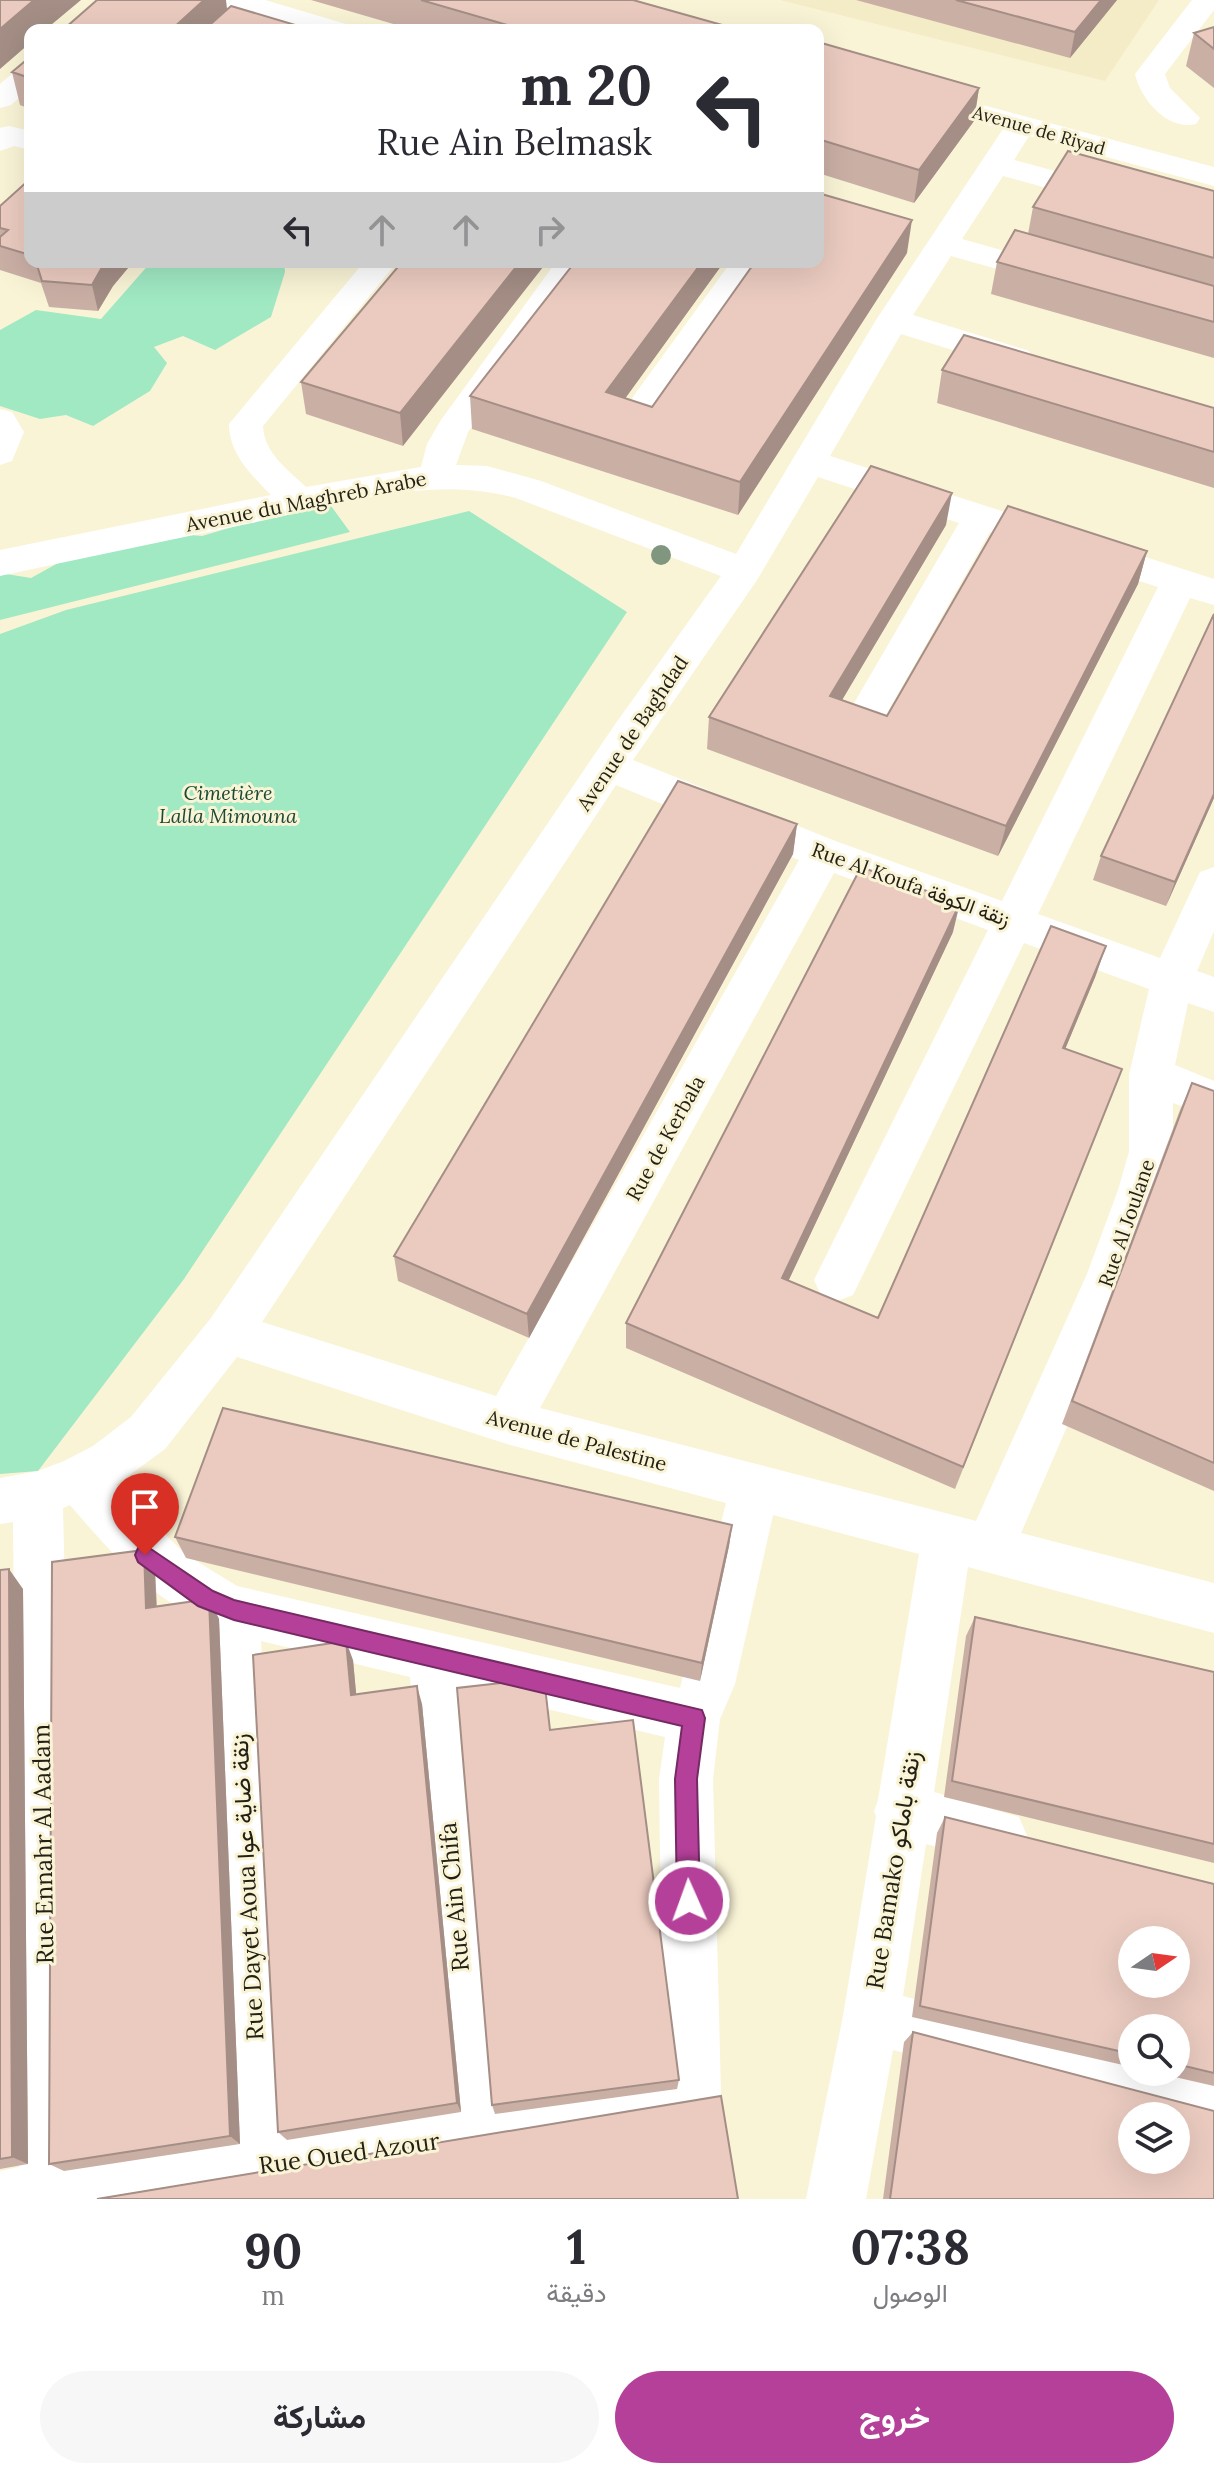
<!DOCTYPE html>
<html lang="ar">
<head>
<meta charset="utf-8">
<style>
  body { margin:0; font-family:Lora,Vazirmatn,serif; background:#f7f7f7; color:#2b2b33; direction:rtl; height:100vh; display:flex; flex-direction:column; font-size:30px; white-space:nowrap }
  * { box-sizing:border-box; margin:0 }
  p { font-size:26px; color:#7c7c81 }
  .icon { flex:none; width:44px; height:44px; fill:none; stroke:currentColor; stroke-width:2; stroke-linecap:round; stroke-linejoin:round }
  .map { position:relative; height:2199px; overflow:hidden; direction:ltr }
  .drawer { display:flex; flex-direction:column; background:#fff; flex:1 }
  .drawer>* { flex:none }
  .guide { position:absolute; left:24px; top:24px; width:800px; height:244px; border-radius:16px; box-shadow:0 8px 32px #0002; direction:rtl; background:#fff; color:#2b2b33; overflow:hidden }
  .needle { width:52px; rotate:77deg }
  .fabs { position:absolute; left:1118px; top:1926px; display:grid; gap:16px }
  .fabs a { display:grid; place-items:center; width:72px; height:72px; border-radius:50%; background:#fff; box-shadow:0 8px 32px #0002; font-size:40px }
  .pin { position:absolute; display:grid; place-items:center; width:68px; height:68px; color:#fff; margin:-82px -34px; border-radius:50% 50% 50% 0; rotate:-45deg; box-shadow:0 0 8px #0007 }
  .pin .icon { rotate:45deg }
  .me { position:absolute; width:88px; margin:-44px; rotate:358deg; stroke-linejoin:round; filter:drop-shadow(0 0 6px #0008) }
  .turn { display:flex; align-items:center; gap:28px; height:168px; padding:0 40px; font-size:36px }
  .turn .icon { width:104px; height:104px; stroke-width:2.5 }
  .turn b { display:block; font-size:56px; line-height:68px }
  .lanes { display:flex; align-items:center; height:76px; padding:0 40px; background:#0003; justify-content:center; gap:40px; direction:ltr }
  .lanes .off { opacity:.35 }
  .eta { display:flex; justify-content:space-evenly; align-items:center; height:136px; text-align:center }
  .eta b { font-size:48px; font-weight:700; line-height:56px }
  .button { display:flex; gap:16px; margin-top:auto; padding:16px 40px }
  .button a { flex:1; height:92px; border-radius:48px; background:#b44099; color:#fff; font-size:32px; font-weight:700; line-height:92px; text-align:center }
  .button a+a { background:#f7f7f7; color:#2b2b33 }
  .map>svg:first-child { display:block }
  .built { fill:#f4ecc7 }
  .green { fill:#a0e9c3 }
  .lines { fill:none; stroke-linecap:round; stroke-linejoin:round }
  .minor { fill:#fff; fill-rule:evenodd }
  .tree { fill:#80967e }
  .wall { fill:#caafa5 }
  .shaded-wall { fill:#a48e86 }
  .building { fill:#ebcbc0; stroke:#a48e86; stroke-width:2; fill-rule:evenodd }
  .route { fill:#b44099; stroke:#752a63; stroke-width:2 }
  .labels { text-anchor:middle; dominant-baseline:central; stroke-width:6; stroke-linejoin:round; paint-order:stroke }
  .far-street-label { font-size:18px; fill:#221f15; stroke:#faf4d7 }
  .street-label { font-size:20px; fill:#221f15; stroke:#faf4d7 }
  .park-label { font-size:20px; font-style:italic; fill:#1c4935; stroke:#faf4d7 }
  .near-street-label { font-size:24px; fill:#221f15; stroke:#faf4d7 }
</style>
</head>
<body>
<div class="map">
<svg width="1214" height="2199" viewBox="0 0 1214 2199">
  <rect width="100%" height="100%" fill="#faf4d7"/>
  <path class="built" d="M780,0h379l-54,81z"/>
  <path class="green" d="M151,262h133l1,10 -14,45 -56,33 -32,-14 -29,11 13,16 -17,28 -57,35 -27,-11 -26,4 -40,-13v-76l36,-20 65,9z
    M326,499l24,33 -350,88v-47l31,5 65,-36 84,-8 22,2z
    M469,511l158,101 -443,667 -146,192 -38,3v-840l66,-24z"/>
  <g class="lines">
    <path class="minor" d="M220,0h45l81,24 5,6h-46l-81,-24z
      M1192,0h22v10l-49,64 5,14 30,30 -4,6c-28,7 -55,-24 -61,-50z
      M818,61l396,106v19l-185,-50 -15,24 200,54v20l-211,-58 -41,63 107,30 5,7 -5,7 -11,3 -107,-30 -38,59 116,36 5,8 -5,8 -12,3 -116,-36 -71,122 384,123v26l-24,-7 -152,316 122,44 40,-86 14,-5v64l-17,40 17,6v35l-26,-9 -13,62 39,16v37l-41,-15v49l-9,38 -31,84 -112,259 193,50v50l-246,-66 -34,225 85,25 8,19 -8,19 -19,8 -74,-19 -23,152 229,59v17h44v-6l38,10v58l-38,-10v-8h-31l-252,-66 -27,149h-60l37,-183 33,-200 -2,-5 4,-11 41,-246 -146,-39 -38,169 -15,35 -7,60 8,315 -9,20 -31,14 -207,37 -250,34h-224v-28l19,-4 -6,-645 -13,2v-46l38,-7 26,-10 29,-15 38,-29 80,-99 405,-595 105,-147 -205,-78c-86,-24 -179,7 -264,25 -84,17 -168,35 -252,53v-26l271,-55c-20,-20 -42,-42 -42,-71l135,-162h33l-134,164c1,27 25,44 43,61l115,-20 6,-23 14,-24 115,-158h33l-121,170 -12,33 31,1 54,15 195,73 140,-234 127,-191 -185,-50zM818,477l141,46 -113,194 5,10 14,4 14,-4 111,-195 168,55 -156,314 -164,-59 -205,-82 124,-180zM616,785l183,75 -303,536 -234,-74zM834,873l154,57 -174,350 7,15 16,6 16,-6 171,-352 125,46 -20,86v77l-11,38 -31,84 -111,247 -436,-113zM237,1357l270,87 219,59 -46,185 -443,-102 -52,-32 -69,-69 49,-36zM70,1505c41,48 81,93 139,119l21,515 -152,20 -15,-651zM261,1641l149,36 33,434 -155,20zM463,1689l202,48 -6,42 4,294 -163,29z
      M30,64v24l-19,17 -11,3v-24l20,-17z
      M9,126l21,5v19l-16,-4 -14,5v-23z
      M731,262h33l-105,148 -12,3 -12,-3 -5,-8 5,-8z
      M0,409l12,3 12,20 -12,29 -12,4z"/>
  </g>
  <circle class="tree" cx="661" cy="555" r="10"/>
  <path class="wall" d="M311,0h322l107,30h-326z
    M856,0h261l-47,58z
    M1214,27v61l-28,-22 8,-33z
    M818,42l161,46 -5,33 -60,82 -96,-30z
    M30,57v52l-10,-4 -8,-33z
    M30,179v83h103l-20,24 -15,25 -49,-4 -8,-24 -41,-13v-64z
    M1214,191v167l-223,-64 6,-32 31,-28 5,-27z
    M907,253l-169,262 -266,-86 -2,-33 254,-134 -99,136 27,9z
    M402,262l1,184 -97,-32 -5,-32z
    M942,370l272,38v80l-277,-85z
    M946,525l-104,175 45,16 260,-165 -9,33 -140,272 -291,-107 2,-32z
    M1214,798l-48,108 -73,-26 8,-24z
    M797,824l-4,30 -264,484 -131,-57 -4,-25z
    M953,932l-165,349 90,37 218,-343 -31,74 57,20 -167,420 -329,-141v-25z
    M1192,1083l22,8v400l-152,-67 118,-314z
    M732,1525l-3,21 -29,135 -514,-123 -11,-21z
    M144,1550l11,21 2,35 52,-7 10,20 21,525 -176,27 -15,-7z
    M0,1570l23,19 5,575 -28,5z
    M975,1617l239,55v191l-270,-66 22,-161z
    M353,1660l3,34 66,10 39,408 -174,28 -9,-8z
    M550,1730l129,350 -2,9 -182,25 -3,-9z
    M945,1817l269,67v202l-61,-14h23v-44h-44v39l-220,-50 25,-184z
    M913,2032l301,167h-331l21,-157z"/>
  <path class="shaded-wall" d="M34,0h47l-36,30h-15v13l-30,26v-40z
    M204,0h22l1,9 -23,21h-33z
    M1101,0h16l-47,58 5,-26z
    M979,88l-5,33 -60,82 5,-33z
    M912,220l-5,33 -169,262 2,-33z
    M105,262h28l-20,24 -15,25 -6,-26z
    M520,262h27l-144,184 -3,-33z
    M702,262h22l-118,163v-33z
    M952,493l-6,32 -120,202 4,-31z
    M1147,551l-9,33 -140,272 8,-30z
    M1214,794v4l-48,108 9,-24z
    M797,824l-4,30 -264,484 -2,-24z
    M960,903l-7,29 -175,371 4,-25z
    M1106,946l-10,29 -42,101 9,-28z
    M732,1525l-3,21 -29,135 2,-18z
    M144,1550l11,21 2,56 -11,-19z
    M9,1569l14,20 5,575 -16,-7z
    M209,1599l10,20 21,525 -10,-8z
    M346,1641l7,19 5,53 -7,-18z
    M417,1686l5,18 39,408 -4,-9z"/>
  <path class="building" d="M0,0h34l-34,29z
    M97,0h107l-33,30h-102l-5,-1z
    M421,0h212l107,30h-215z
    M956,0h145l-26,32z
    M231,6l81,24h-108z
    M1214,27v22l-20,-16z
    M818,42l161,46 -60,82 -101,-31z
    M30,57v21l-18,-6z
    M1068,151l146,40v67l-181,-51z
    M30,179v76l-30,-9v-9l8,-7 -8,-2v-22z
    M818,193l94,27 -172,262 -270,-86 105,-134h127l-96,130 46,15 103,-145h63z
    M1015,230l199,56v36l-217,-60z
    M36,262h69l-13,23 -50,-4z
    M402,262h118l-120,151 -99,-31z
    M964,335l250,73v44l-272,-82z
    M871,466l81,27 -122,203 57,20 121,-210 139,45 -141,275 -297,-109z
    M1214,614v180l-39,88 -74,-26z
    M678,781l119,43 -270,490 -133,-58z
    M861,867l99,36 -178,375 96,40 173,-392 55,20 -43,102 59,21 -159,398 -337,-144z
    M1192,1083l22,8v372l-142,-62z
    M223,1408l509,117 -30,138 -527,-126z
    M144,1550l2,58 63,-9 21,537 -181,28 3,-602z
    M9,1569l3,588 -12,2v-589z
    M975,1617l239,55v172l-262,-63z
    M346,1641l5,54 66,-9 40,417 -179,29 -25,-477z
    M544,1678l6,52 83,-10 46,360 -187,25 -35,-417z
    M945,1817l269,67v189l-38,-9v-36h-44v26l-212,-48zM1132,1940h44v44h-44z
    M913,2032l301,79v88h-324zM1132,2116h44v44h-44z
    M721,2096l17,103h-641z"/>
  <path class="route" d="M145,1545l68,46 21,9 468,110 3,8 -8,61 3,122 -3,8 -8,3 -8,-3 -4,-8 -2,-122 7,-53 -448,-106 -36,-14 -60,-44 -3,-7 3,-7z"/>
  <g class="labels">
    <g class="far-street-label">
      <text transform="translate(1039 130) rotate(16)">Avenue de Riyad</text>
    </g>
    <g class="street-label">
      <text transform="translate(306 501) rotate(-11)">Avenue du Maghreb Arabe</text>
      <text transform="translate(632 733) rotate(-56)">Avenue de Baghdad</text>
      <text transform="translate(911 884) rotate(20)">Rue Al Koufa زنقة الكوفة</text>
      <text transform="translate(665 1138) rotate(-61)">Rue de Kerbala</text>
      <text transform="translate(1126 1223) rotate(-71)">Rue Al Joulane</text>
      <text transform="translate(577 1440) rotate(15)">Avenue de Palestine</text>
    </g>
    <g class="park-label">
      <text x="228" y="792">Cimetière<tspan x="228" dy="23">Lalla Mimouna</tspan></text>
    </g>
    <g class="near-street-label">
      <text transform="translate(43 1844) rotate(-91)">Rue Ennahr Al Aadam</text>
      <text transform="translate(893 1870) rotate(-81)">Rue Bamako زنقة باماكو</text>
      <text transform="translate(247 1887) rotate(-93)">Rue Dayet Aoua زنقة ضاية عوا</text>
      <text transform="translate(454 1897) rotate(-95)">Rue Ain Chifa</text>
      <text transform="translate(349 2153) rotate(-8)">Rue Oued Azour</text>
    </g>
  </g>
</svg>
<div class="fabs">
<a><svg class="needle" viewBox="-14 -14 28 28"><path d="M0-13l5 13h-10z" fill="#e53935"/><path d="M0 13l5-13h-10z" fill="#7c7c81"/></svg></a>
<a><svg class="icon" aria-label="search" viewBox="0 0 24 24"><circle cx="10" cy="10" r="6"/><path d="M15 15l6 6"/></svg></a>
<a><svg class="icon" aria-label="layers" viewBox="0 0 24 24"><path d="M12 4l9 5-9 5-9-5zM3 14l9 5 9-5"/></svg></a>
</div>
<div class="pin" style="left:145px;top:1555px;background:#d93025"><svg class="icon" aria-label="arrive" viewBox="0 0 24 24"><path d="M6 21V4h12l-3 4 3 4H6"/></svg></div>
<svg class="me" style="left:689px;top:1901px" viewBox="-20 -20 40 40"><circle r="17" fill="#b44099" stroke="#fff" stroke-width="3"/><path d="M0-11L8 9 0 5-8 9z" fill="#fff"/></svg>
<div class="guide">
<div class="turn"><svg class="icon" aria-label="left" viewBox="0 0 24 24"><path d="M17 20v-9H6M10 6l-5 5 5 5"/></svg><div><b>20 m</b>Rue Ain Belmask</div></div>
<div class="lanes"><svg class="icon" aria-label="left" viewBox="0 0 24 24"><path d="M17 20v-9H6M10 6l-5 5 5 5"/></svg><svg class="icon off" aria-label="ahead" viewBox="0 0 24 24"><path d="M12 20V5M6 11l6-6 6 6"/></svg><svg class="icon off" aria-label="ahead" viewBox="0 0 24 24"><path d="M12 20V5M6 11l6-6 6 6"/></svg><svg class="icon off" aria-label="right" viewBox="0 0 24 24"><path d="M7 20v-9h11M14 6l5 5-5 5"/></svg></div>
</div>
</div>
<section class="drawer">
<div class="eta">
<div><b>07:38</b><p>الوصول</p></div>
<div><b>1</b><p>دقيقة</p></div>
<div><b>90</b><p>m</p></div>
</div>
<div class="button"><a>خروج</a><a>مشاركة</a></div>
</section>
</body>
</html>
